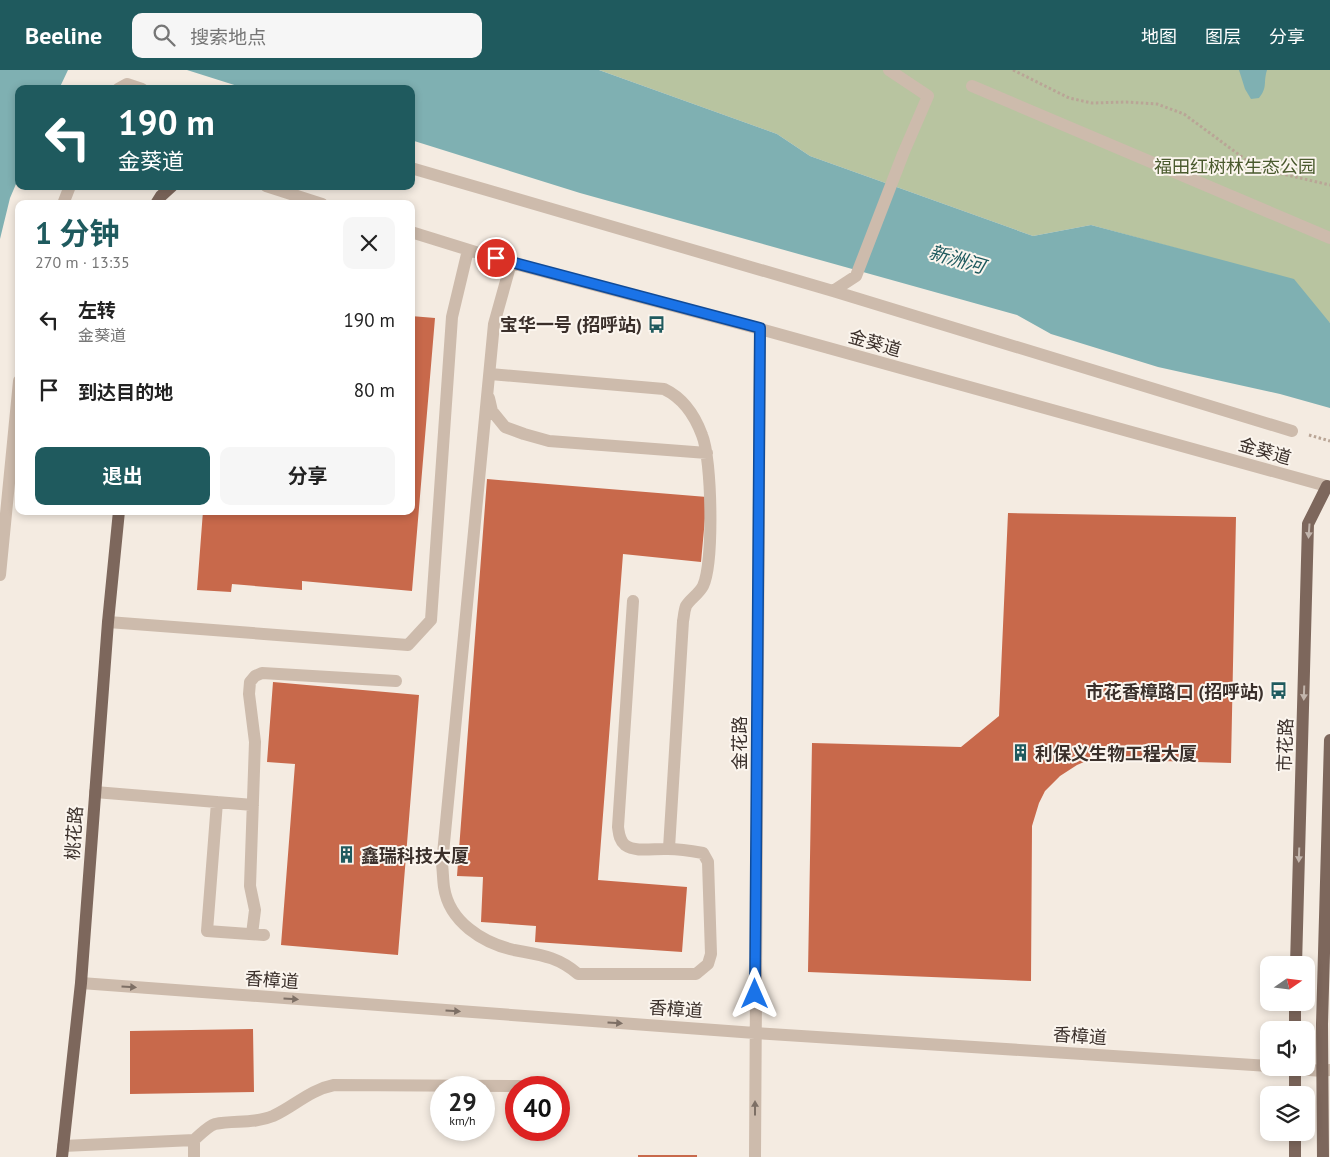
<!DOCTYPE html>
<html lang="zh">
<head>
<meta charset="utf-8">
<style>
  body { margin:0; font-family:"PT Sans","Noto Sans SC",sans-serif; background:#f6f6f6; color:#222; height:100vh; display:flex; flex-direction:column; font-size:19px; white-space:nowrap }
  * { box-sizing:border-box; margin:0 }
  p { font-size:16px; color:#767676 }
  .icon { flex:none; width:28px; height:28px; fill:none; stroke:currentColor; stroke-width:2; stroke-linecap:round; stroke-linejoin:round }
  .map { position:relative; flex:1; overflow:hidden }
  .details { position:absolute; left:15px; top:130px; width:400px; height:315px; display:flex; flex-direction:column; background:#fff; border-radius:10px; box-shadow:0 2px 8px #0003 }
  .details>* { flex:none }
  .guide { position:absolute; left:15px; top:15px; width:400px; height:105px; border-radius:10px; box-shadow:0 2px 8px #0003; background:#1f5a5e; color:#fff; overflow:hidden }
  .needle { width:32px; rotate:76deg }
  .fabs { position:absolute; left:1260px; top:886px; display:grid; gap:10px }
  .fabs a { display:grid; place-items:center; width:55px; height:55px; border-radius:10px; background:#fff; box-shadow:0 2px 8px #0003; font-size:25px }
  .speed { position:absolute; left:430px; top:1006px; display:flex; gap:10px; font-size:25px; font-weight:700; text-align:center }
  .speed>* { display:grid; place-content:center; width:65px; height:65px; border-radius:50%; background:#fff; box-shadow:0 2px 8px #0003; line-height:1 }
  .speed small { font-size:12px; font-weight:400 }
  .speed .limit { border:8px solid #d22; background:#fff; color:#111 }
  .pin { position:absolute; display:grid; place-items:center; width:42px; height:42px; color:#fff; margin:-21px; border:2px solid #fff; border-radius:50%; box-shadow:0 1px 5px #0007 }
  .me { position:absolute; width:55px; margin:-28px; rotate:0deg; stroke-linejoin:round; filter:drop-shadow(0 0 4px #0008) }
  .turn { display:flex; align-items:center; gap:18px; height:105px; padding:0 20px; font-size:22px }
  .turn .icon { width:65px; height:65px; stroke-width:2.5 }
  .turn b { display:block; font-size:35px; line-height:42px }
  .round { display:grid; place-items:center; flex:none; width:52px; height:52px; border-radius:10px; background:#f6f6f6 }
  .headline { display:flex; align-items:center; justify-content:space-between; height:85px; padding:0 20px }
  h1 { font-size:30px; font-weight:700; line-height:38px; color:#1f5a5e }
  .action { display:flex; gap:10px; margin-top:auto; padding:10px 20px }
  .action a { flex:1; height:58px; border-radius:10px; background:#1f5a5e; color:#fff; font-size:20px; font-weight:700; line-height:58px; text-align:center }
  .action a+a { background:#f6f6f6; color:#222 }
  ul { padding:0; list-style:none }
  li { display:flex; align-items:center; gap:15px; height:70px; padding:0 20px }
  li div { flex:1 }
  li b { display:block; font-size:19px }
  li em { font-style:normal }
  header { display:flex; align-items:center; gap:30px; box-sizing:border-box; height:70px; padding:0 25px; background:#1f5a5e; color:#fff }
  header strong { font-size:24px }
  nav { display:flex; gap:28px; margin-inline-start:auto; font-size:18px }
  .search { width:350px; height:45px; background:#f6f6f6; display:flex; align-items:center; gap:12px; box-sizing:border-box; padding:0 18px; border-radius:10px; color:#767676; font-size:19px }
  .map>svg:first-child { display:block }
  .green { fill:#b8c4a0 }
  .water { fill:#7fb0b2 }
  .building { fill:#c8694b }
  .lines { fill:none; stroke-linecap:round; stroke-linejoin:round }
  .path { stroke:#b9a596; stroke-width:3; stroke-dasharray:2.5 2.5; stroke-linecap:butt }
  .minor { stroke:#cdbbac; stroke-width:12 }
  .major { stroke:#7d675c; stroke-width:12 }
  .oneway { fill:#c2b5ac }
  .oneway2 { fill:#7d6f65 }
  .route-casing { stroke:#114b97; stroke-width:12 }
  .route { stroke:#1a73e8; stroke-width:9 }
  .labels { text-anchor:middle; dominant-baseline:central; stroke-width:4; stroke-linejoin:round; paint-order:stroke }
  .park-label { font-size:18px; fill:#4a5a2e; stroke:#fbf5ee }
  .poi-label { font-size:18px; font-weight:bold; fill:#3b302b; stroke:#fbf5ee; text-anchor:end }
  .street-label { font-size:18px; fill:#3b302b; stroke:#fbf5ee }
  .water-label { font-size:19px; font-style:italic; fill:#1f5a5e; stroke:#fbf5ee }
</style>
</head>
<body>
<header>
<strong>Beeline</strong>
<div class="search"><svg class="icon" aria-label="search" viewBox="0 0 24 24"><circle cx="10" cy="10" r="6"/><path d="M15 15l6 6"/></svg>搜索地点</div>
<nav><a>地图</a><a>图层</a><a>分享</a></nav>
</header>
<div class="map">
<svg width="1330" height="1087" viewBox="0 0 1330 1087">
  <rect width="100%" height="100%" fill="#f4ebe1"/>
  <path class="green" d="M599,0h731v253l-140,-71 -99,-27 -58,11 -223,-80 -33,-22z"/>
  <path class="water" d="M0,0h68l-9,19h-40v88l-9,21 -10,41z
    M187,0h412l178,64 33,22 223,80 58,-11 203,54 36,44v85l-50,-14 -122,-27 -107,-33 -34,-19 -437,-122 -169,-53v-51h-164z
    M1239,0h28c-4,13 1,17 -8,28l-8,1 -6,-10z"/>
  <path class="building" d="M411,246l24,2 -23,273 -110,-10v9l-70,-6 -1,8 -34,-2 6,-79h208z
    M487,409l220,18 -6,65 -78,-8 -25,326 89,7 -5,65 -147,-10 1,-16 -55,-4 2,-45 -26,-1z
    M1008,443l228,4 -5,246 -140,-4 -14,6 -17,11 -15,15 -6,12 -7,23 -1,155 -223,-9 4,-229 149,4 38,-31z
    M273,612l146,13 -21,260 -117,-10 14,-181 -28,-2z
    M253,959l1,63 -124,2v-63z
    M638,1085h59v2h-59z"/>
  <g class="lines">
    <path class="path" d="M1013,0l56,28 23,5 34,-1 31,2 27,10 73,54 73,17
      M1309,365l21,6"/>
    <path class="minor" d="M972,16l358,152
      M118,19l9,-5 15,5
      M411,98l422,123 459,140
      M266,116l56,18
      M63,134l7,-18
      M411,162l100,31 249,66 570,158
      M511,193l-17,61 -52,540c1,8 1,16 2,23 5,35 39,56 70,63 26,5 43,6 64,24h118l12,-10 3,-10 -3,-92 -5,-9c-11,-2 -23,-4 -35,-4 -13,-1 -32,4 -43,-4 -6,-5 -6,-12 -7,-18l15,-226
      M833,221l23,-15 47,-122 25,-58 -39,-26
      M490,304l174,15c19,9 31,27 38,46 10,24 12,128 1,151 -4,8 -13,13 -17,20 -2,5 -2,11 -3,15l-14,227
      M489,328l3,13 13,16 19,7 25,7 158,12
      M0,505l19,-194
      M108,552l300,23 23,-25 21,-303 16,-67
      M95,722l158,13
      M217,732l-10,129 57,4
      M252,864l3,-24 -5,-24 5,-144 -6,-48 1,-12 5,-6 7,-3 134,8
      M81,913l674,50 514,33
      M1284,998l38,3 8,-1
      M63,1076l131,-6
      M194,1087v-17c6,-5 14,-14 21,-16 19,-4 39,0 58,-8 22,-10 36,-26 61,-31l186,1
      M755,1087l5,-828"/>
    <path class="major" d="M156,134l5,-8 11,-10
      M1296,895l12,-441 19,-38
      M1295,960v-28
      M1295,998v27
      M1295,1062v25
      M62,1087l19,-174 27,-361 11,-111
      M1323,1087l-1,-133 8,-284"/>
  </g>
  <defs><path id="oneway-solid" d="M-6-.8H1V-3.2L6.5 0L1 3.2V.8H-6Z" transform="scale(1.25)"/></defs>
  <g class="oneway">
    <use href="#oneway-solid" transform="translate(1309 461) rotate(94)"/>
    <use href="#oneway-solid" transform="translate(1304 623) rotate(92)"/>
    <use href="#oneway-solid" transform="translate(1299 785) rotate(92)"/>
  </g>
  <g class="oneway2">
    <use href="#oneway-solid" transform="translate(129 917) rotate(4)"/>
    <use href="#oneway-solid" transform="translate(291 929) rotate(4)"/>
    <use href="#oneway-solid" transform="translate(453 941) rotate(4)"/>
    <use href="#oneway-solid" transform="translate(615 953) rotate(4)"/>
    <use href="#oneway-solid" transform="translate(755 1038) rotate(-90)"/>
  </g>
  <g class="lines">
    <defs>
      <path id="route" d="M496,188l264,70 -5,666"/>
    </defs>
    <use href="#route" class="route-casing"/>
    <use href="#route" class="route"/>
  </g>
  <defs>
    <symbol id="bus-bare" viewBox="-9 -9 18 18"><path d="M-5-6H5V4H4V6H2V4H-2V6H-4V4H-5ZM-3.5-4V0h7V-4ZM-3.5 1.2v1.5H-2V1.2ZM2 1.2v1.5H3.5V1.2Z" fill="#1f5a5e" stroke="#fbf5ee" stroke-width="2.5" paint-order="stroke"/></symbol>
    <symbol id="building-bare" viewBox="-9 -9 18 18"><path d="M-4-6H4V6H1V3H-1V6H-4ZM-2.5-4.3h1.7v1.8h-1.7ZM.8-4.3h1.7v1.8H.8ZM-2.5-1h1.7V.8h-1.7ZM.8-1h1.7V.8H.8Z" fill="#1f5a5e" stroke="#fbf5ee" stroke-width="2.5" paint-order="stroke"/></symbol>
  </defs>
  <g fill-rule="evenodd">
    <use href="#bus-bare" x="644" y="242" width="25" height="25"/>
    <use href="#bus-bare" x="1266" y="608" width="25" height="25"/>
    <use href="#building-bare" x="1008" y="670" width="25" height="25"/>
    <use href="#building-bare" x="334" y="772" width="25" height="25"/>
  </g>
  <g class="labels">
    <g class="park-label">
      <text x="1235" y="96">福田红树林生态公园</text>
    </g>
    <g class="poi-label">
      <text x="642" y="254">宝华一号 (招呼站)</text>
      <text x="1264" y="621">市花香樟路口 (招呼站)</text>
      <text x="1035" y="683" text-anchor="start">利保义生物工程大厦</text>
      <text x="361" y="785" text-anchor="start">鑫瑞科技大厦</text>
    </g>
    <g class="street-label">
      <text transform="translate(875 273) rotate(16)">金葵道</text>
      <text transform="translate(1265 381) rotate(16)">金葵道</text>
      <text transform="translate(739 673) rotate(-90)">金花路</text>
      <text transform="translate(1285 675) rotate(-88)">市花路</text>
      <text transform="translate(74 763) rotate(-86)">桃花路</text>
      <text transform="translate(272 910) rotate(4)">香樟道</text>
      <text transform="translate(676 939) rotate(4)">香樟道</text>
      <text transform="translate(1080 966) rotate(4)">香樟道</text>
    </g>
    <g class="water-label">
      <text transform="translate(957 189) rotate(16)">新洲河</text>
    </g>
  </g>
</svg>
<div class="fabs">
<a><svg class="needle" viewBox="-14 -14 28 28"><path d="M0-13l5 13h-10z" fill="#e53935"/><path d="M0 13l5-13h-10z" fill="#767676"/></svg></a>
<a><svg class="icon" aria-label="sound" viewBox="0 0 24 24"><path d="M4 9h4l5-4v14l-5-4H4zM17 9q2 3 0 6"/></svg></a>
<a><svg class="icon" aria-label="layers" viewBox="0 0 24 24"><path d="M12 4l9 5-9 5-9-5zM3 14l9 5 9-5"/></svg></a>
</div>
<div class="speed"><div>29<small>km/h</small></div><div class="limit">40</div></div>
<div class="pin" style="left:496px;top:188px;background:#d93025"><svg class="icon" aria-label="arrive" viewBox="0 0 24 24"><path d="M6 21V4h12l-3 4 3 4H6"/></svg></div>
<svg class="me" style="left:755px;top:924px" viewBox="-20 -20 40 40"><path d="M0-17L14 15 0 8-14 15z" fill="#1a73e8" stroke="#fff" stroke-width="4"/></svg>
<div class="guide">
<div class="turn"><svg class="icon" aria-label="left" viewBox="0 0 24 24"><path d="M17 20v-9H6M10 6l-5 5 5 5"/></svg><div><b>190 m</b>金葵道</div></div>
</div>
<section class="details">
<div class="headline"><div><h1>1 分钟</h1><p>270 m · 13:35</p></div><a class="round"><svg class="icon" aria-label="close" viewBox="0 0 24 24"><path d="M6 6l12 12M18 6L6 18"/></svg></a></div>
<ul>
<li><svg class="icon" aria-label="left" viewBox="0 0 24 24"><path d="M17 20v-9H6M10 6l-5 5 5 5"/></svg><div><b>左转</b><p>金葵道</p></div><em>190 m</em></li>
<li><svg class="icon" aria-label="arrive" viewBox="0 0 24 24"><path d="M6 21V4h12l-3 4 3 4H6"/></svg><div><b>到达目的地</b></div><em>80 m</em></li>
</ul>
<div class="action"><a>退出</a><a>分享</a></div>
</section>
</div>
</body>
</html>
